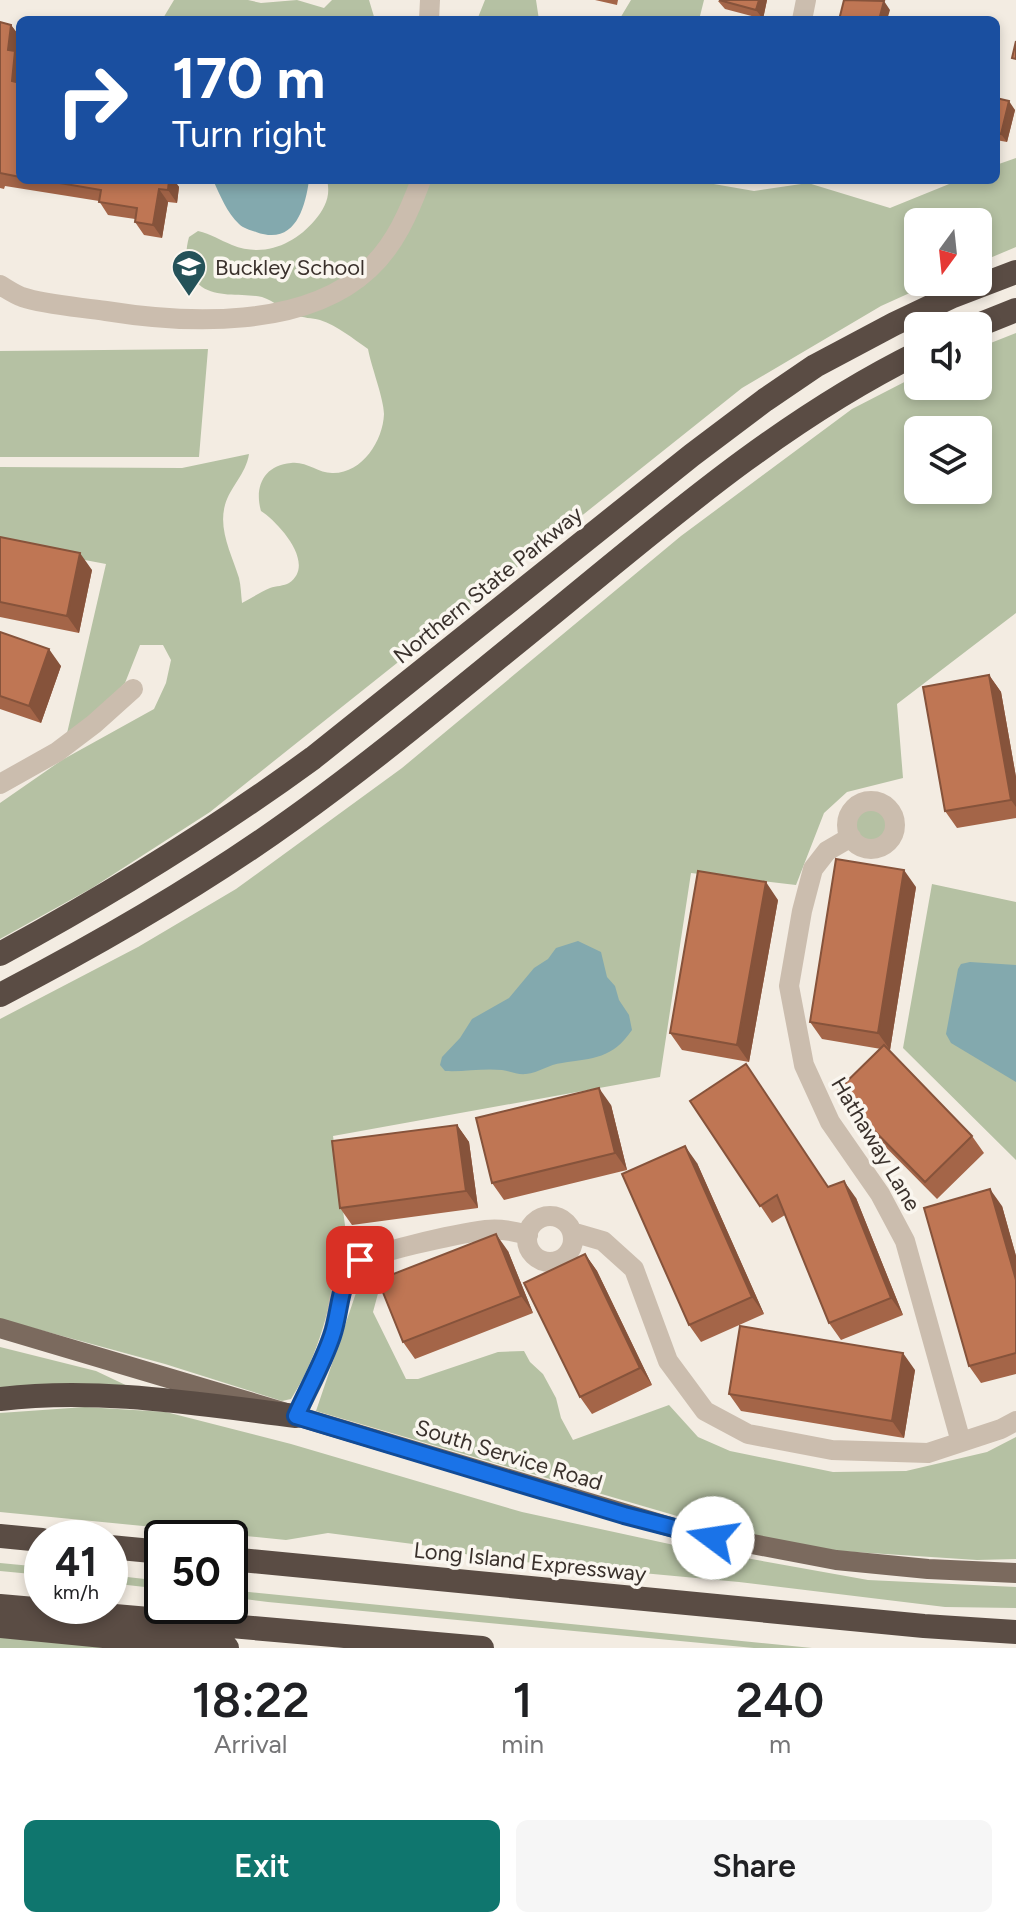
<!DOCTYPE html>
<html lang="en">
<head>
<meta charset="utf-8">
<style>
  body { margin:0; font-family:Figtree,sans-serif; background:#f6f6f6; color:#202124; height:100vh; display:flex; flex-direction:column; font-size:30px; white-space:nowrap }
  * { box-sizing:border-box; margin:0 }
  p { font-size:26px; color:#757577 }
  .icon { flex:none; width:44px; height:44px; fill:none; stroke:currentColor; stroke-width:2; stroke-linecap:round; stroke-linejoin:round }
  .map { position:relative; height:1648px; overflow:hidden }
  .details { display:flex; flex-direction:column; background:#fff; flex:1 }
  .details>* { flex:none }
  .top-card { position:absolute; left:16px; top:16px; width:984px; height:168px; border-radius:12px; box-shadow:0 4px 12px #0003; background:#1a4fa0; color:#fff; overflow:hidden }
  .needle { width:52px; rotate:195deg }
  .fabs { position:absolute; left:904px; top:208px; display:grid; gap:16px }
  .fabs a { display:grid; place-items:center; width:88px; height:88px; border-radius:12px; background:#fff; box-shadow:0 4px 12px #0003; font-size:40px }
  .speed { position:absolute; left:24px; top:1520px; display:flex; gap:16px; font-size:40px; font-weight:700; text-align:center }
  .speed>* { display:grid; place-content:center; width:104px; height:104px; border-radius:50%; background:#fff; box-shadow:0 4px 12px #0003; line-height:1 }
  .speed small { font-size:20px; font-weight:400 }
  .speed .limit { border:4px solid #111; border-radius:12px; background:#fff; color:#111 }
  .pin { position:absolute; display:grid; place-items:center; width:68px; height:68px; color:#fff; margin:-34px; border-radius:16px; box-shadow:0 4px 12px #0006 }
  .me { position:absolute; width:88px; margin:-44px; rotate:284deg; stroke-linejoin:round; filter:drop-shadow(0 0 6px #0008) }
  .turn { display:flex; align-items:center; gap:28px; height:168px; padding:0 24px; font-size:36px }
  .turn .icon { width:104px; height:104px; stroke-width:2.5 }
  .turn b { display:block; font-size:56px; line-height:68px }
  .eta { display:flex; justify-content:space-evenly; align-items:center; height:136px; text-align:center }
  .eta b { font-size:48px; font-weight:600; line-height:56px }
  .action { display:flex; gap:16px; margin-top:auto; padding:16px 24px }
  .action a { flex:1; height:92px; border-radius:12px; background:#0f766e; color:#fff; font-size:32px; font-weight:600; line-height:92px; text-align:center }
  .action a+a { background:#f6f6f6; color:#202124 }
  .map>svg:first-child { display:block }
  .green { fill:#b5c1a3; fill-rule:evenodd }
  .water { fill:#83a9ae }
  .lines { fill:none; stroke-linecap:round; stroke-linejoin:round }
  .minor { stroke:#cbbdae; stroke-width:20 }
  .major { stroke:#7b6a5e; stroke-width:20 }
  .highway { stroke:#5a4c44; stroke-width:24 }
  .wall { fill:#a46548 }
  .shaded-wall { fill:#86533b }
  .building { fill:#bf7654; stroke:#86533b; stroke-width:2 }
  .route-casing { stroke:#114b97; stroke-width:20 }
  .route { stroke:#1a73e8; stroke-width:14 }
  .labels { text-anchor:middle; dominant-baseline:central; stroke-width:7; stroke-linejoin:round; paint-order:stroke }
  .poi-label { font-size:22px; fill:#3a312c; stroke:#faf6ef; text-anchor:start }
  .street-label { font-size:22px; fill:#3a312c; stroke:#faf6ef }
</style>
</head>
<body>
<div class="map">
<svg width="1016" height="1648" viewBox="0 0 1016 1648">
  <rect width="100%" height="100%" fill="#f3ece2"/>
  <path class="green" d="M174,0h74l13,3 36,-3 27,8 8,-8h37l6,20h-213z
    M485,0h51l3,20h-62z
    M631,0h73l-5,20h-80z
    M1016,158v89l-38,16v-41h-60v60h16l-53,24 -139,82 -532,424 -118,76 -92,51v-136l62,-43 92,-51 12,-26 5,-23 -8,-15h-23l-15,38 -60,59 41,-178 -106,-20v-77l182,1 67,-14c-3,20 -19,33 -24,51 -7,25 7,50 14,73 2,8 2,17 3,25 9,-5 19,-11 28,-15 6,-2 14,-2 19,-5 28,-19 -11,-61 -28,-72 -7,-24 3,-46 30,-48 15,-2 27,10 41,10 30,1 51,-32 52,-59 0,-15 -13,-48 -16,-65 -16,-11 -30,-23 -48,-29 -8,-2 -17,-2 -25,-5 -11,-5 -21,-14 -33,-18 -18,-4 -44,1 -60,-10 -17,-12 -18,-32 -13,-50l9,-6c13,3 22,9 34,14 32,13 63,-1 83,-25 10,-12 16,-24 12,-40h378l3,3 46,8 54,-8 82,25 69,-28h37v-15z
    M1016,333v280l-119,91 6,74 -56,14 -23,21 -28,72 -105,-12 -31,204 -327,59 16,119 -11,7c-8,47 -21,97 -47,137l-9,2 -117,-37 -165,-45v-300l138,-72 98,-58 166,-121 279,-232 171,-127 66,-34v11h60v-38zM918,430h60v60h-60z
    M208,349l-9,108h-199v-106z
    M847 825a24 24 0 1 1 48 0a24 24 0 1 1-48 0Z
    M932,884l84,18v258l-113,-112z
    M366,1282l14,4 -7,26 33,67h12l80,-27 26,-1 6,11 13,12 13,24 5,20 12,22 96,-35 29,32 32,14 103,21 73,-1 81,-19 29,-15v122l-39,1 -138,-9 -107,-19 -416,-121 43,-127z
    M0,1347l96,24 38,18 -134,-2z
    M85,1407l81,5 125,32 231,68 152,33 194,35 148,7v21l-71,-1 -206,-25 -257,-24 -46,-11 -108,-14 -42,7 -286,-28v-99z
    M0,1563l42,4v8l-42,-4z
    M110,1575l52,6v8l-52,-6z
    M230,1590l39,4 543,54h-58l-486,-46 -38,-5z
    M0,1636l118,12h-118z"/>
  <path class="water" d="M213,180h96c-4,30 -15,66 -53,52 -6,-2 -13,-4 -17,-8 -12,-11 -19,-29 -26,-44z
    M578,941l23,11 6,25 8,9 4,14 10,15 3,15c-20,29 -38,28 -70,33 -13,1 -23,10 -36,11 -8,1 -16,-3 -24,-4 -19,-2 -38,2 -57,1l-5,-6 2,-8 18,-19 12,-19 37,-21 25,-30 14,-9 8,-11z
    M970,962l46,3v117l-65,-39 -5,-9 12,-65 3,-5z"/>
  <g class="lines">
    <path class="minor" d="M429,20l1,-20
      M802,20l4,-20
      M0,285c7,4 14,9 22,12 24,8 58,10 84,14 81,13 199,18 263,-42 26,-24 40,-57 52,-89
      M0,784l57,-32 37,-28 39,-35
      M847 825a24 24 0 1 1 48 0a24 24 0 1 1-48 0Z
      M851,837l-24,14 -14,18 -11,42 -13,75 15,79 26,57 50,72 25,47 56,201
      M527 1239a23 23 0 1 1 46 0a23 23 0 1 1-46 0Z
      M572,1232l31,9 31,28 34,92 37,50 43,23 84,16 96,3 73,-24 15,-8
      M296,1416c12,-27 29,-55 37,-84 6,-19 5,-49 18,-65 12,-14 112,-34 135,-37 14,-2 28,1 42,5"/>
    <path class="major" d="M0,1328l684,203 152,29 92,9 88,4"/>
    <path class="highway" d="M976,326l40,-16
      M0,954c109,-59 213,-123 313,-196l379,-303 73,-55 50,-34 79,-42 59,-28 63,-24
      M0,995c102,-53 201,-110 294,-177 74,-53 144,-111 214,-168 132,-106 258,-222 410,-297
      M0,1399c99,-12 198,5 296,17
      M0,1536l42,4
      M110,1547l52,5
      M230,1559l694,67 92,6
      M0,1606l482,42
      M0,1626l227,22"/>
  </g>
  <path class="wall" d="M595,0h23l-1,5z
    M767,0l-4,19 -38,-10 -7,-8z
    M0,22l11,3 9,12 -2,18 2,2v123h154l5,7 -2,16 -9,-1 -6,36 -18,-3 -9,-13v-3l-27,-4 -9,-14 -94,-15 -1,3 -4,-1z
    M996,98l19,12 -8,32 -11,-2z
    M0,537l92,33 -13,63 -79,-16z
    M0,632l61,34 -20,57 -41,-14z
    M989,675l12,17 15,85v41l-59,10 -12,-17z
    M916,887l-26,163h-1l83,86 12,17 -47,46 -89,-90 -12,-17 45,-43 -59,-10 -12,-17z
    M778,900l-29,162 -67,-12 -12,-17z
    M690,1101l138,86 28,11 47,117 -62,25 -12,-17 -44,-108 -13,8z
    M611,1105l16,65 -123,30 -12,-17z
    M457,1125l12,17 9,66 -126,17 -12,-17z
    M697,1163l67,151 -63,28 -12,-17z
    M1002,1206l14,50v118l-35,9 -12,-17z
    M508,1251l25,62 -118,46 -12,-17z
    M585,1254l12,17 55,114 -60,29 -12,-17z
    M915,1370l-11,68 -163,-27 -12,-17z"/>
  <path class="shaded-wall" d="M759,0h8l-4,19 -7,-9z
    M884,1l6,9 -3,10h-8z
    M11,25l9,12 -2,18 2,2v37l-8,-13 -4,-31z
    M1009,101l6,9 -8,32 -6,-8z
    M165,180h9l5,7 -2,16 -9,-13z
    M159,189l9,13 -6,36 -9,-13z
    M80,553l12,17 -13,63 -12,-17z
    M49,649l12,17 -20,57 -12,-17z
    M989,675l12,17 15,85v30l-5,-7z
    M904,870l12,17 -26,163 -12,-17z
    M766,882l12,18 -29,162 -12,-17z
    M599,1088l12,17 16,65 -12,-17z
    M457,1125l12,17 9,66 -12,-17z
    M685,1146l12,17 67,151 -12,-17z
    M844,1181l12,17 47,117 -12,-17z
    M990,1189l12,17 14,50v24z
    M496,1234l12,17 25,62 -12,-17z
    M585,1254l12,17 55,114 -12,-17z
    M903,1353l12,17 -11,68 -12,-17z"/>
  <path class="building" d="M719,0h40l-3,10z
    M844,0l40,1 -5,19h-40z
    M0,22l11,3 -3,25 7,1 -3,30 8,2v94l-20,-4z
    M1016,41v18l-4,-1z
    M996,98l13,3 -8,33 -5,-1z
    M42,180h127l-1,10 -9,-1 -6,36 -18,-3 2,-14 -38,-6 2,-12z
    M0,537l80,16 -13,63 -67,-14z
    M0,632l49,17 -20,57 -29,-10z
    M989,675l22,125 -66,11 -22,-124z
    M836,859l68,11 -26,163 -68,-11z
    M698,871l68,11 -29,163 -67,-12z
    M884,1045l88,91 -47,46 -89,-90z
    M746,1064l82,123 16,-6 47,117 -62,25 -52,-128 -17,11 -70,-105z
    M599,1088l16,65 -123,30 -16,-65z
    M457,1125l9,66 -126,17 -8,-67z
    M685,1146l67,151 -63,28 -67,-151z
    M990,1189l26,91v73l-47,13 -45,-158z
    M496,1234l25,62 -118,46 -25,-62z
    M585,1254l55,114 -60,29 -56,-114z
    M740,1326l163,27 -11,68 -163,-27z"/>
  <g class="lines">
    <defs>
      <path id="route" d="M360,1260c-22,18 -19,51 -28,76 -9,27 -24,53 -36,80l328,99 89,23"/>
    </defs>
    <use href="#route" class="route-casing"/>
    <use href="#route" class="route"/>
  </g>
  <defs>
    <symbol id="school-pin" viewBox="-11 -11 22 30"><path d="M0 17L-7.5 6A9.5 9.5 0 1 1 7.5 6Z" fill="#245259" stroke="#faf6ef"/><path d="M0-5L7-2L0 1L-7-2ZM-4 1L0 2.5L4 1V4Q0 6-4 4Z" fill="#fff"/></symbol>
  </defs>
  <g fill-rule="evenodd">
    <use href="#school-pin" x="169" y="247" width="40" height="54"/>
  </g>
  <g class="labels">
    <g class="poi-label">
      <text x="215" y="267">Buckley School</text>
    </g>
    <g class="street-label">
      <text transform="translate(488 585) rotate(-39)">Northern State Parkway</text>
      <text transform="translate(876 1144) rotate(59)">Hathaway Lane</text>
      <text transform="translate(509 1455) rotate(17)">South Service Road</text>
      <text transform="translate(530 1562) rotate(6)">Long Island Expressway</text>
    </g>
  </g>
</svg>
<div class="fabs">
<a><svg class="needle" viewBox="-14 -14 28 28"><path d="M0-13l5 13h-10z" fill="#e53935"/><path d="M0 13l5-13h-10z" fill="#757577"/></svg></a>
<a><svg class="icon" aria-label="sound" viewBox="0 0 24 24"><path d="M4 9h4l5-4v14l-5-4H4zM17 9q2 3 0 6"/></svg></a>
<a><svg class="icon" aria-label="layers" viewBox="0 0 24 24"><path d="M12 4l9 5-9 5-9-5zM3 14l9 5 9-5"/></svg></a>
</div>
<div class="speed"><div>41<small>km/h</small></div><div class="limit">50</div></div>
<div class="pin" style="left:360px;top:1260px;background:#d93025"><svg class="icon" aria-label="arrive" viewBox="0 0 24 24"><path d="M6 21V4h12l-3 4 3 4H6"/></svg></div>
<svg class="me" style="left:713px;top:1538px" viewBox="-20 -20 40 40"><circle r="19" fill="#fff"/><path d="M0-13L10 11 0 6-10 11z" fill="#1a73e8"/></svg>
<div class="top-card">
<div class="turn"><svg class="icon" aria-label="right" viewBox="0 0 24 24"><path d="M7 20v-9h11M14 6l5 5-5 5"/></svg><div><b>170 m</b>Turn right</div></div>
</div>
</div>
<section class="details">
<div class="eta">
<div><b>18:22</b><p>Arrival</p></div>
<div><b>1</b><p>min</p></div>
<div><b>240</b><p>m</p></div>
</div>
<div class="action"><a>Exit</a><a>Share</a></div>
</section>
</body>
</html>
